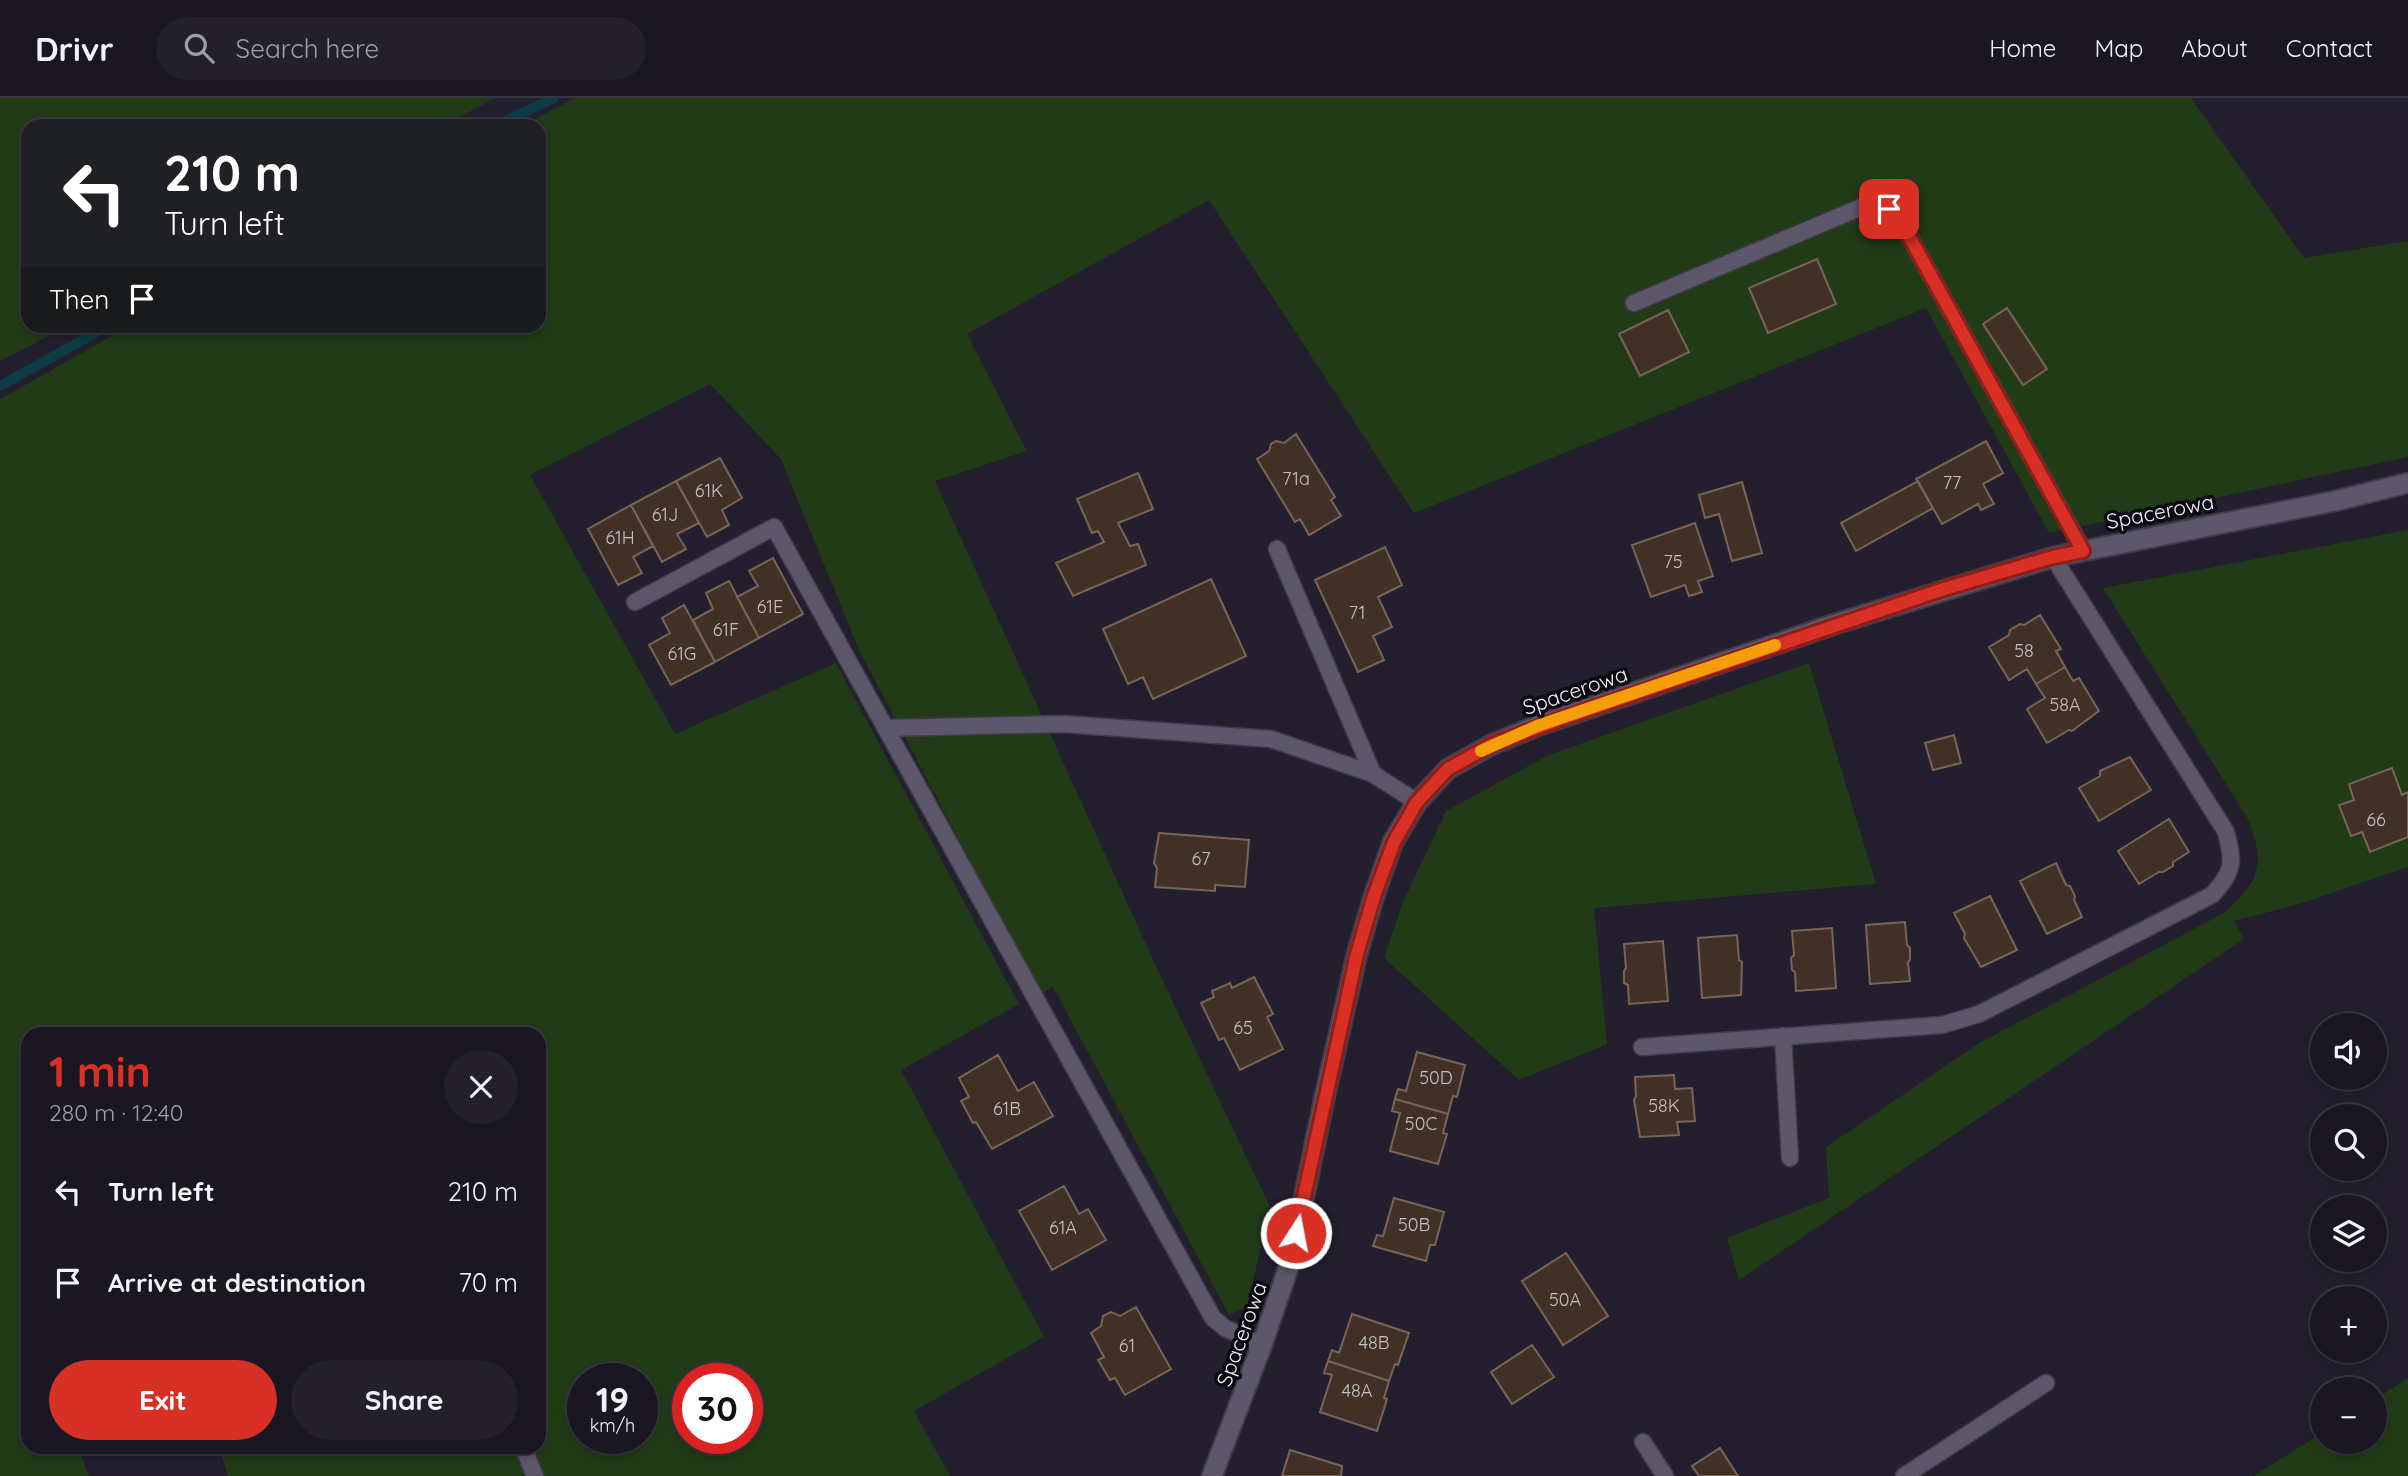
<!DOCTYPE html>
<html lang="en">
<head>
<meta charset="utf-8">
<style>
  body { margin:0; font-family:Quicksand,sans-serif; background:#23202b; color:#f1f3f6; height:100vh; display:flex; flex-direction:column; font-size:26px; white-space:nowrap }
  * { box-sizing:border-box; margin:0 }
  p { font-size:23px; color:#9f9fa6 }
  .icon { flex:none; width:38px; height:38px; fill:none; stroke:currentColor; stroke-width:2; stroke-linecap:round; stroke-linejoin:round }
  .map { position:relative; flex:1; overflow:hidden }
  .panel { position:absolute; left:21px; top:929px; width:525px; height:427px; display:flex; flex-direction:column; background:#1a1723; border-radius:21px; box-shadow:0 4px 10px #0003,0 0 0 2px #383641 }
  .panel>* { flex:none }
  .banner { position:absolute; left:21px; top:21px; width:525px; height:214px; border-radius:21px; box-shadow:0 4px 10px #0003,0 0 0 2px #383641; background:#202124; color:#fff; overflow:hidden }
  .fabs { position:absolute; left:2310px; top:915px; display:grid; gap:14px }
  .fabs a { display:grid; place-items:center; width:77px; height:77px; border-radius:50%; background:#1a1723; box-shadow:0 4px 10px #0003,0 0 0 2px #383641; font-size:35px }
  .speed { position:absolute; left:567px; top:1265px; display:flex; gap:14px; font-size:35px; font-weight:700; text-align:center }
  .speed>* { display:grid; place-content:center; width:91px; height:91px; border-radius:50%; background:#1a1723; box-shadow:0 4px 10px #0003,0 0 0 2px #383641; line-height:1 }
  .speed small { font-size:18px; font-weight:400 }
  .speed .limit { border:10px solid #d22; background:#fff; color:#111 }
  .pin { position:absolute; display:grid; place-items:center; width:60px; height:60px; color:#fff; margin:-30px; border-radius:14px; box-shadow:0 4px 10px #0006 }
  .me { position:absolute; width:77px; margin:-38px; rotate:11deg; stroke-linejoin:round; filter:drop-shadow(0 0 5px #0008) }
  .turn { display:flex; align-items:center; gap:24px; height:147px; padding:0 28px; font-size:32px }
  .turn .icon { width:91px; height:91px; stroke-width:2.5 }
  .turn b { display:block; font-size:49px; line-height:60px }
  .then { display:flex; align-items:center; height:66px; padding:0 28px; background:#0003; gap:14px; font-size:26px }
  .round { display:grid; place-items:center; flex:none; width:74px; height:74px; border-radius:37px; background:#23202b }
  .overview { display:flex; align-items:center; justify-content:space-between; height:119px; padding:0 28px }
  h1 { font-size:42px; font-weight:700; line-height:52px; color:#d93025 }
  .primary-button { display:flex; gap:14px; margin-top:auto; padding:14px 28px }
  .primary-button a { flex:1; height:80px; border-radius:42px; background:#d93025; color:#fff; font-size:28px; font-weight:700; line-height:80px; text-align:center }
  .primary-button a+a { background:#23202b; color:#f1f3f6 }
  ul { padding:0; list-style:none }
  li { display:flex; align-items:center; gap:21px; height:91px; padding:0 28px }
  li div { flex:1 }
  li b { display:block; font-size:26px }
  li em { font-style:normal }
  header { display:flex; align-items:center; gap:42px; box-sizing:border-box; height:98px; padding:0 35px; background:#1a1723; border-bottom:2px solid #383641 }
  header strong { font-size:33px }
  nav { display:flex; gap:38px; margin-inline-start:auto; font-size:24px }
  .search { width:490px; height:63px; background:#23202b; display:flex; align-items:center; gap:18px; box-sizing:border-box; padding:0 24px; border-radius:38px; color:#9f9fa6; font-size:26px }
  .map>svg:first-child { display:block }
  .green { fill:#213b17; fill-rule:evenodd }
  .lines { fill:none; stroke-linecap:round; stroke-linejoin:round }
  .stream { stroke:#0c3d46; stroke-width:10 }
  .building { fill:#413025; stroke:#796558; stroke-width:2 }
  .service-casing { stroke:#403b49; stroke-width:19 }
  .minor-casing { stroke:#403b49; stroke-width:23 }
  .service { stroke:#5c576a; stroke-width:16 }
  .minor { stroke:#5c576a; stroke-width:19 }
  .route-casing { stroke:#8d1f18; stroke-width:18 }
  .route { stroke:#d93025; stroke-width:12 }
  .slow { stroke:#f59e0b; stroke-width:12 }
  .labels { text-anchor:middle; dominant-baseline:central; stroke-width:7; stroke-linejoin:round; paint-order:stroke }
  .number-label { font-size:18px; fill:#c6c1c6 }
  .street-label { font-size:21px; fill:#f3f1fc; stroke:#0c0a11 }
</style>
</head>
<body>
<header>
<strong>Drivr</strong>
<div class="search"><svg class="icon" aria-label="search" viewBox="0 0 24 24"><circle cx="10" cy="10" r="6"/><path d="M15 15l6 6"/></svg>Search here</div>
<nav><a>Home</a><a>Map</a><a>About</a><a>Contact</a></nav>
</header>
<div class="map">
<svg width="2408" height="1378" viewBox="0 0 2408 1378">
  <rect width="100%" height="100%" fill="#231f2f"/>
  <path class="green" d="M0,0h495l-52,28h-415v200h40l-68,35z
    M575,0h1616l113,160 104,-17v216l-359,76 -123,-225 -512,205 -205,-313 -242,134 60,117 -92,30 220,483 115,243 -23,100 -18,8 -176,-328 -13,7 -181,-344 -78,-191 -71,-75 -180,91 145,259 161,-71 183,341 -118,66 143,267 -130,74 36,65h-722l-9,-29h320v-413h-511v413h50l11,29h-89v-1077l130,-73h409v-200h-17zM583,1281h59v59h-59zM688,1281h59v59h-59z
    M2408,432v337l-109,37 -65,17 10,18 -505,341 -12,-42 102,-40 -3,-51 155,-105 243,-129c36,-32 42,-48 24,-94l-145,-231z
    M1809,565l67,221 -282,24 13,136 -88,36 -135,-122 19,-56 43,-91 103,-56z
    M2408,1280v98h-154l68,-43v9h53v-43z"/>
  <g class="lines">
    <path class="stream" d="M495,28l59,-28
      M0,288l108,-60"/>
  </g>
  <path class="building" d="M1817,161l19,45 -68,29 -19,-45z
    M2007,210l40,61 -24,16 -40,-61z
    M1668,212l21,42 -49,24 -21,-42z
    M1296,336l39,63 -4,3 10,16 -32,19 -9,-16 -5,3 -38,-63 12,-8 2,-7 5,-3 8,2z
    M1986,343l17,32 -20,11 11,20 -13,6 -3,-6 -36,20 -26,-45z
    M720,360l22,40 -20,12 7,15 -22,12 -31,-56z
    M1138,375l15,36 -35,14 12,23 8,-2 8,21 -73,31 -17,-33 48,-21 -6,-11 -6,2 -15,-34z
    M676,383l23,42 -22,11 9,15 -24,13 -31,-57z
    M1918,383l15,27 -77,43 -15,-28z
    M1742,384l20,71 -30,8 -13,-47 -14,4 -6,-23z
    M631,407l22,41 -20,11 9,16 -24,12 -30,-56z
    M1695,425l18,53 -15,5 4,11 -13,4 -4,-11 -34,12 -19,-52z
    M1385,449l17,38 -24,12 14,30 -19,9 11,24 -26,12 -43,-92z
    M773,460l30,56 -44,24 -22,-41 21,-11 -9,-15z
    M1211,481l35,77 -93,43 -10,-22 -15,7 -25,-55z
    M729,483l30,57 -44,24 -22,-42 20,-11 -7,-16z
    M684,507l31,57 -44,23 -22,-40 21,-12 -8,-15z
    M2040,517l21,34 -5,2 9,16 -29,17 -9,-15 -18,11 -20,-33 20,-12 1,-5 10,-6 4,1z
    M2065,569l8,14 6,-3 20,33 -27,20 -3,-1 -22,13 -20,-34 18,-11 -9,-14z
    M1954,637l7,28 -28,7 -8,-27z
    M2130,659l21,33 -52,31 -20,-33 21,-12v-5z
    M2392,670l10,27 6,-3v45l-38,15 -8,-20 -11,4 -12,-31 15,-5 -5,-16z
    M2169,721l20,33 -16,10v4l-10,6h-4l-20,12 -21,-33z
    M1159,735l90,7 -4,47 -30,-2v6l-60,-4 2,-19 -3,-5z
    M2056,765l10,22 4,1 5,10 -1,4 8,17 -35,17 -27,-53z
    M1990,798l27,54 -36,17 -17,-29 1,-4 -11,-21z
    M1905,824l2,23 3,3v11l-2,4 2,18 -40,3 -4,-59z
    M1832,830l4,60 -40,3 -1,-19 -3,-2 -1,-12 3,-3 -2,-24z
    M1737,837l2,25 3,2 -1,33 -39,3 -4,-60z
    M1663,843l5,60 -39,3 -1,-19 -4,-2v-12l2,-3 -2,-24z
    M1254,879l19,37 -6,3 16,32 -43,21 -16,-32 -5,2 -18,-37 13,-6 -2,-6 18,-8 2,5z
    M1417,954l48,13 -8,32 -4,-1 -5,18 -53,-15 3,-10 8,2z
    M998,957l20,36 16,-9 19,34 -61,33 -16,-27 -3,1 -12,-22 8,-4 -10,-19z
    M1674,977l1,14 17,-1 3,33 -18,1 2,13 -39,2 -6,-37 2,-4 -1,-19z
    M1395,1001l53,15 -5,19 4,1 -9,30 -48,-13 10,-38 -8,-2z
    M1064,1088l15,28 9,-5 18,31 -54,30 -33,-59z
    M1394,1100l50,14 -9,33h-5l-4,16 -53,-15 4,-11 6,1z
    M1566,1155l42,63 -45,29 -41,-64z
    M1136,1209l35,62 -46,26 -10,-17 -5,2 -12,-20 6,-3 -13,-24 10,-7 2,-10 8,-4 9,4z
    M1352,1216l57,19 -11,32 -3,-1 -6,17 -61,-20 4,-11 7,3z
    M1532,1247l22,32 -42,27 -21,-32z
    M1328,1263l61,20 -5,17 3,1 -10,32 -57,-19 12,-37 -8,-2z
    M1720,1350l18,28h-39l-7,-10z
    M1290,1352l52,16 -1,10h-59z"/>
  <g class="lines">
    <defs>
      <path id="service" d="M1634,205l237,-100 18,6 10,9 184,332
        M1277,451l96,225 44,28
        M635,504l139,-75 439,791 12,10 37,17
        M885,630l179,-4 207,15 102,35
        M1783,938l7,122
        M1642,949l300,-22 37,-11 233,-119c22,-24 22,-32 14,-63l-173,-275
        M1643,1344l22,34
        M523,1349l12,29
        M1904,1378l142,-93"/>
      <path id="minor" d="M1212,1378l50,-131 29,-85 33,-160 33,-146 17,-58 19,-54 24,-40 31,-33 43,-24 46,-19 295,-101 221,-68 282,-56 73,-18"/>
    </defs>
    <use href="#service" class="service-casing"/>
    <use href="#minor" class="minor-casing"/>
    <use href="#service" class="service"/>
    <use href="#minor" class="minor"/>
  </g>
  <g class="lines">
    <defs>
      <path id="route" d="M1296,1135l61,-279 17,-58 20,-54 23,-40 31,-33 43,-24 72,-27 381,-129 109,-32 30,-6 -184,-333 -10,-9"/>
    </defs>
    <use href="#route" class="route-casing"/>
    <use href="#route" class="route"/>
    <path class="slow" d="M1481,653l56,-25 238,-81"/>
  </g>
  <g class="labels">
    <g class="number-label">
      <text x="1296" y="380">71a</text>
      <text x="1952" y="384">77</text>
      <text x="709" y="392">61K</text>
      <text x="665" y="416">61J</text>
      <text x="620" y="439">61H</text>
      <text x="1673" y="463">75</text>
      <text x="770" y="508">61E</text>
      <text x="1357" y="514">71</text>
      <text x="726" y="531">61F</text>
      <text x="2024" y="552">58</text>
      <text x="682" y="555">61G</text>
      <text x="2065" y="606">58A</text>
      <text x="2376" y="721">66</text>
      <text x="1201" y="760">67</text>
      <text x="1243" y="929">65</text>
      <text x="1436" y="979">50D</text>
      <text x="1664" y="1007">58K</text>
      <text x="1007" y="1010">61B</text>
      <text x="1421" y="1025">50C</text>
      <text x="1414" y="1126">50B</text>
      <text x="1063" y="1129">61A</text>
      <text x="1565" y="1201">50A</text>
      <text x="1374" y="1244">48B</text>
      <text x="1127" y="1247">61</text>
      <text x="1357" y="1292">48A</text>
    </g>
    <g class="street-label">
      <text transform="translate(2160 413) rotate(-11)">Spacerowa</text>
      <text transform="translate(1575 592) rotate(-19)">Spacerowa</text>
      <text transform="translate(1241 1236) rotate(-70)">Spacerowa</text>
    </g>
  </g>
</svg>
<div class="fabs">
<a><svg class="icon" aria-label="sound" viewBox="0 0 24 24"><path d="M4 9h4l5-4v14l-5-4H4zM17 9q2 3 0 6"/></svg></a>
<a><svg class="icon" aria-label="search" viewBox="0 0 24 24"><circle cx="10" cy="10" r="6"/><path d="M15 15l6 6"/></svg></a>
<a><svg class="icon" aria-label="layers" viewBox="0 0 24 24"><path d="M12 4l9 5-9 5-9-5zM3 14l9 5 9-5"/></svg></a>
<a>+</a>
<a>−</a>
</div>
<div class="speed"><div>19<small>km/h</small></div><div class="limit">30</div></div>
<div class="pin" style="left:1889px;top:111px;background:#d93025"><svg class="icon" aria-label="arrive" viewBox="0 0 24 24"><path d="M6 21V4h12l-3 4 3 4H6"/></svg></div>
<svg class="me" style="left:1296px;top:1135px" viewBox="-20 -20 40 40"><circle r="17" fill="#d93025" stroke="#fff" stroke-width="3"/><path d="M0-11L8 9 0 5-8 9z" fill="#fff"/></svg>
<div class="banner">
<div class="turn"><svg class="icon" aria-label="left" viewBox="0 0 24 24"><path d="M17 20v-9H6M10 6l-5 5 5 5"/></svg><div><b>210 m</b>Turn left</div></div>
<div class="then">Then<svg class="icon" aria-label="arrive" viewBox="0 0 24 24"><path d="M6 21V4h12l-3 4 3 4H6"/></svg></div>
</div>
<section class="panel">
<div class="overview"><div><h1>1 min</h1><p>280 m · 12:40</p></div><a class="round"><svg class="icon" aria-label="close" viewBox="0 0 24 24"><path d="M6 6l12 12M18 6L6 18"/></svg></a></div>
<ul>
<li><svg class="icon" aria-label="left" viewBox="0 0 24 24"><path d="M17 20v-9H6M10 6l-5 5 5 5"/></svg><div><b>Turn left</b></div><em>210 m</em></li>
<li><svg class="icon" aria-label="arrive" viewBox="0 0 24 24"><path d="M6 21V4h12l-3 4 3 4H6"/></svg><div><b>Arrive at destination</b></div><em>70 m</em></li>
</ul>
<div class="primary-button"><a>Exit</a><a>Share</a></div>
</section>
</div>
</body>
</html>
